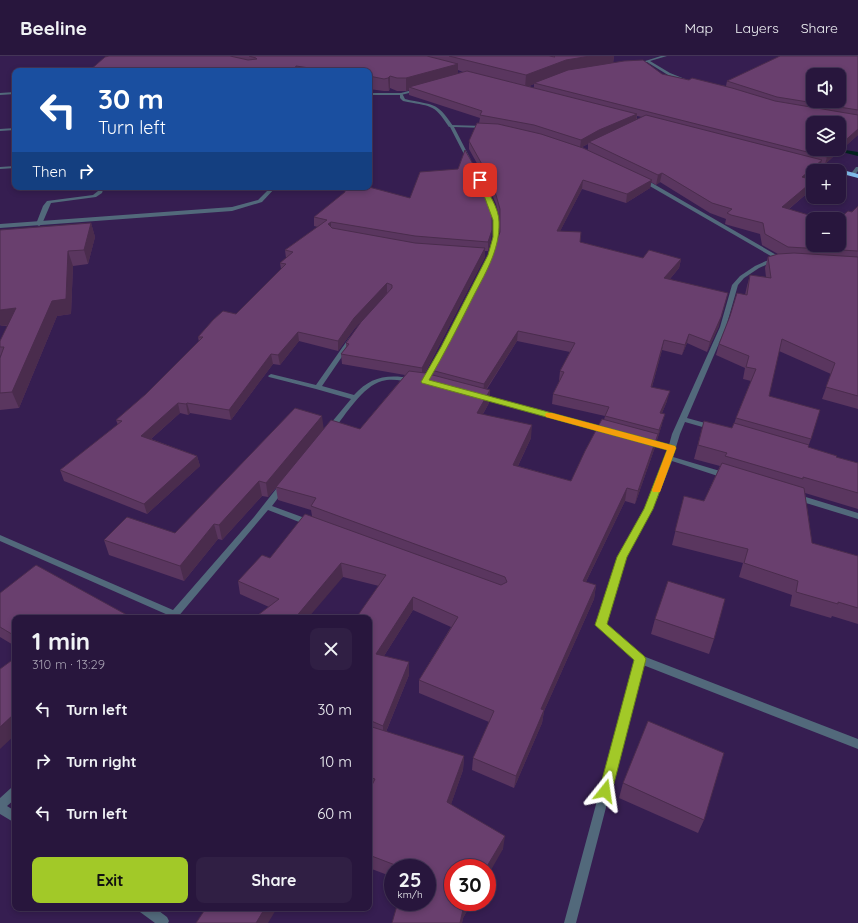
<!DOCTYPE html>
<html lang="en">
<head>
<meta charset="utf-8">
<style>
  body { margin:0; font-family:Quicksand,sans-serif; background:#301f44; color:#f1f3f6; height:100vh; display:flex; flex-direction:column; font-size:15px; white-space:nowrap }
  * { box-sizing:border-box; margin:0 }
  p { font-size:13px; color:#a59fb0 }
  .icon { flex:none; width:22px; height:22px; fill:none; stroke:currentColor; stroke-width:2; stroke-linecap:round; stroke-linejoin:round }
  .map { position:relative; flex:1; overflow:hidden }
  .sheet { position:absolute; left:12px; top:559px; width:360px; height:296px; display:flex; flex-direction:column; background:#28163d; border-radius:8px; box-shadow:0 2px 6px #0003,0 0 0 1px #443557 }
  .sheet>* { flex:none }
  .guide { position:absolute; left:12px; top:12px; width:360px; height:122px; border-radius:8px; box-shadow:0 2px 6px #0003,0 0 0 1px #443557; background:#1a4fa0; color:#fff; overflow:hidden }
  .controls { position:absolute; left:806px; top:12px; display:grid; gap:8px }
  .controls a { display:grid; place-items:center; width:40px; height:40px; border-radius:8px; background:#28163d; box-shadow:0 2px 6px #0003,0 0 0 1px #443557; font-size:20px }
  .speed { position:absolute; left:384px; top:803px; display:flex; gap:8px; font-size:20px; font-weight:700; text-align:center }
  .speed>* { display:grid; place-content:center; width:52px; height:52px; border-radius:50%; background:#28163d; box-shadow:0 2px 6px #0003,0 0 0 1px #443557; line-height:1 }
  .speed small { font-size:10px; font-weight:400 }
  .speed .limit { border:6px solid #d22; background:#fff; color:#111 }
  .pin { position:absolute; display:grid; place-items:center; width:34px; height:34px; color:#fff; margin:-17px; border-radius:8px; box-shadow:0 2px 6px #0006 }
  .me { position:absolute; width:44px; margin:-22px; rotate:15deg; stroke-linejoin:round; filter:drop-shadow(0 0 3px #0008) }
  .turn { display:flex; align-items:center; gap:14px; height:84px; padding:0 20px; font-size:18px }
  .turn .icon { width:52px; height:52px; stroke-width:2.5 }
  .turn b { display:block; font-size:28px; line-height:34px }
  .then { display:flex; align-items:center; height:38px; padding:0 20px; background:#0003; gap:8px; font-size:15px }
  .round { display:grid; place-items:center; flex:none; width:42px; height:42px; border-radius:8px; background:#301f44 }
  .overview { display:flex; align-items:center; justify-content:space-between; height:68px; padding:0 20px }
  h1 { font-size:24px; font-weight:700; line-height:30px }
  .button { display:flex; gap:8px; margin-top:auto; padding:8px 20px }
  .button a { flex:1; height:46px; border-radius:8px; background:#a2c928; color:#111; font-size:16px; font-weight:700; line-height:46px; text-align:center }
  .button a+a { background:#301f44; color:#f1f3f6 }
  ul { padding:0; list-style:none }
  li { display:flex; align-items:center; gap:12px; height:52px; padding:0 20px }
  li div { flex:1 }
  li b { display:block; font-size:15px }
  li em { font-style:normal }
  header { display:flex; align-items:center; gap:24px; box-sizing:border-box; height:56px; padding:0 20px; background:#28163d; border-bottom:1px solid #443557 }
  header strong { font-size:19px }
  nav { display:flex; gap:22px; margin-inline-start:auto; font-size:14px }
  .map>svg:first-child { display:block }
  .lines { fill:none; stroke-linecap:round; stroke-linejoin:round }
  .stream { fill:#03231f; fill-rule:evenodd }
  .lane { fill:#52697b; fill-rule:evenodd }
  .street { fill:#52697b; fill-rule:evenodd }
  .highway { fill:#80bbe9; fill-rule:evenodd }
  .wall { fill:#5a365f; fill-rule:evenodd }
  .shaded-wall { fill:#4a2c4d }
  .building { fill:#693f6e; stroke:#4a2c4d; fill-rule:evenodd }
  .route { fill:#a2c928; stroke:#69831a }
  .slow { fill:#f59e0b }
</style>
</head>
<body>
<header>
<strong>Beeline</strong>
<nav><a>Map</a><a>Layers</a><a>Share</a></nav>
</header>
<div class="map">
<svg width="858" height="867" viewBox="0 0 858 867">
  <rect width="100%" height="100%" fill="#361e51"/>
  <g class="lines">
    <path class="stream" d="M830,93h9l19,3v4z"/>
    <path class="lane" d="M400,37h2l3,6c28,7 31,1 48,27l-4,1c-16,-25 -19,-20 -46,-26l-3,-3z
      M100,131h4l-2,6 -6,4 -45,6 -9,21 -3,2 -3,-2 7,-18 4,-5 46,-6 5,-4z"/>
    <path class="street" d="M661,0h6l-17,5 20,12 15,6v2l-17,-6 -21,-13h-5z
      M420,32l1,2 -20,5h-32v-2h32z
      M15,36v2l-15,1v-2z
      M449,69l36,1 2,1 -2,1 -31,-1 17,33v1l-4,-1z
      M15,72v2l-15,1v-2z
      M15,110v2l-15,1v-2z
      M856,111h2v4l-4,5h-4v-1z
      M641,123h4l140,81 -3,2 -3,-1 -9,2 -11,5 -15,10 -6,7 -12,42 -39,91 29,8 1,2 -4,2 -28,-8 -5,12 -7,23 57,17 1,2 -4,3 -55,-18 -15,38 -31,58 -20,67 37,32 215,83v10l-215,-84 -67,258h-12l71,-263 -39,-35 22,-68 31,-58 19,-50 -24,-6 -1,-2 4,-2 22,6 3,-11 48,-107 12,-42 8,-9 15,-10 11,-5 10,-2 -135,-78z
      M480,127l4,1c6,12 13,24 14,37 5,31 -17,60 -30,86l-3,2 -3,-2c13,-26 35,-55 31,-85 -1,-14 -8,-26 -13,-38z
      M271,131h5l-14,15 -30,9 -232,17v-4l232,-17 26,-7z
      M351,281l3,2 -32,47 32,9c14,-15 27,-20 48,-18 5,0 11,0 14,3l-3,2c-10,-1 -21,-4 -31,-1 -19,5 -37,34 -49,50h-3l-4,-2 25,-30 -35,-10 -47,-12 -1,-1 3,-2 45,11 33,-47z
      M480,339l129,34 1,2 -4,2 -128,-35 -2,-1z
      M283,427l4,3 -15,20 41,15 1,2 -1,2h-6l-39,-15 -91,108h-11l2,-3 -168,-74v-6l173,75 81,-93 26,-33z
      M796,438l62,19v6l-65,-20 -1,-2z
      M15,731v12l-8,7 8,5v12l-15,-9v-16l11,-10z
      M138,852h17l12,9 2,4 -1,2h-13l-15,-11z"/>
    <path class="highway" d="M804,104l54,14v4l-19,-5v-2h-9l-28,-8 -1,-1z"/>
  </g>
  <path class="wall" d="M109,0h505l-1,7 76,17 37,6 1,-5 131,-25v79l-33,29 -4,-1 -2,7 -11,9 3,11 -22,19 24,36 45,-39v203l-36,-10 9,-25 -52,-23 -10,45 42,43 -3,8 28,10 22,6v46l-53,-16 7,50 46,13v68l-26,-8 -1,2 -41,-12 2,-11 -53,-18 4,-14 -71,-18 12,-49 20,5 16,-35 -26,-7 10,-38 28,7 2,-4 2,-6 15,-37 -8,-2 2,-11 -29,-13 3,-11 26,-49 2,-9 3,-11 16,2 -1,-9 3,-11 10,-3 -16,-9 -2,-11 -32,-9 -3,-1 1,-5 -16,-6 -50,-31 -4,3 -5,-3 -1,6 -24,15 -44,-14 -22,42 20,11 63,16 38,1 -2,9 -9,11 49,47 -12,26 -20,-9 -5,12 -20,-5 -10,37 15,14 -5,12v11l-5,16h-1l-1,7 -20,57 -10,-3 -39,81 10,3 -2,14 -50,112 -2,12 -28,65 -42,-18 1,-12 16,-36 -70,-29v-13l32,-53 -38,-17 -29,46 25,19 -23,57 78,24 -1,14 -12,34 52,45 -50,53h19l-9,16 -1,5h-70l35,-55h-34v9l-24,-9v-250l10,-32 -36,-9 -74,30 -29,-13 -2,-13 32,-23 42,-42 -1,-6 -33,-10 -2,-12 -8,9 -6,-1 -40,44 -4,-1 -34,42 -75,-26 -5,-15 71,-7 149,-103 36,-1 45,-54 -63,-11 -1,-10 5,-7v-4l39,-48 -30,33 -17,23 -39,-10 -19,24 -7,-1 -42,56 -41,-7 -2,2 -8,-2 -29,26 46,17 3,10 -53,48 -83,-33 -4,-11 58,-45 -2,-5 30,-26 53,-52 -1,-5 38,-23 45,-45 -1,-6 6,-5 -1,-8 33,-23 -4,-1v-9l177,22 -3,12h-3v6l-60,116 6,1v-4l59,-111 9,-26v-16l-3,-13 -12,-28 -15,-27v-8l10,-18 1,-5 -71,-23v-5l-3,1h-9l-7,-3 -1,3h-5l-15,-2v-18h-280zM458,14l5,2 -5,1zM534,28v4l-5,-2zM637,60l5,1 -5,3zM588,88v6l-6,-3zM517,285l53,11 -10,19 -1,10 1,1 -7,12 -1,10 53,12 -1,4 -33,61 -53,-15 13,-28 -48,-24 6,-11 1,-13 -3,-1z
    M91,167l4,14 -7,27 -15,2 -2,48 -14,2 -38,92 -19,2v-52l1,-1 -1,-2v-14l8,-15h-7l-1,-2v-94z
    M0,537l15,25v28l-15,-9z
    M655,563l59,20 -5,15 -58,-20z
    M623,727l81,37 -6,13 -79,-35z"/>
  <path class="shaded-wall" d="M590,0h24l-1,8 -79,19v1l-9,4 1,-13 40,-15z
    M458,8v12l-49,11v3l-3,1v-13z
    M296,10l1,5h-3z
    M390,20v12l-1,3 -1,-13z
    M637,58l-1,8 -47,20 -1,2 -8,4 1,-8 18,-10z
    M858,73v6l-33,29 2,-7 9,-8h3v-3z
    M822,104l-3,10 -2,1h-4v4l-14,12 3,-10z
    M662,117l-2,9 -4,3 2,-10z
    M583,124l-1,9 -26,50 1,-8z
    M652,124l-2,8 -24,15 1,-9z
    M813,125l-2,9 -32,27 3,-10z
    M331,166v9l-3,-7z
    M91,167l4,14 -7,27 -4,-14z
    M492,174l-1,9 -3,12v-9z
    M485,192v9l-63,121v-10z
    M68,195l5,15 -2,48 -14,2 -38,92 -7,-16z
    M681,203l-2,9 -16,19 1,-9z
    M387,227v10l-32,35 -17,23v-10l16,-23z
    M728,237l-9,33 -12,26 3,-10z
    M16,252l5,16 -20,2 -1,-2v-14z
    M518,275l-1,10 -34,53 1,-10z
    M298,276l1,9 -19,24 -2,-10z
    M689,278l-2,9 -5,12 3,-10z
    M664,284l-2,10 -13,47 2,-10z
    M271,298l2,10 -42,56 -2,-10z
    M490,334l-1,13 -13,23 1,-13z
    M670,335l-3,10 -9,22 2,-10z
    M178,347l2,10 -37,33 -2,-10z
    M187,347l3,10 -2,2 -2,-11z
    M665,358l-3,10 -5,16 2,-10z
    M322,360l2,15 -56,66 -2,-14z
    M532,369l-1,13 -19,40 1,-13z
    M658,378l-3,13 -20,57 3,-13z
    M197,400l3,10 -53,48 -3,-10z
    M259,425l3,15 -40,44 -3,-15z
    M627,432l-2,13 -45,93 3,-13z
    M214,468l4,15 -34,42 -4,-15z
    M341,507l2,14 -35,41h-13z
    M596,529l-2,14 -50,112 -2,12 -28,65 2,-12 25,-67z
    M413,541v13l-36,57 -1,-13z
    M409,606v13l-26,64v-13z
    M13,659l2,4v16l-15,14v-22z
    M464,700l-1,14 -16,46v-14z
    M505,780l-2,13 -16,28v-9h-1z
    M466,846h6l-9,16 -1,5h-2l4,-18z
    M265,852h12l-9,15h-12z"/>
  <path class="building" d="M109,0h121l18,4 9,-1 -1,-1 -7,-2h178l31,8 -52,14h-9l-7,-2 -2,2 -4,1 -15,-3v-5h-39l-34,-5 -2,5h-205l16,-14z
    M449,0h100l6,1 -1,-1h36l-24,4 -40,15z
    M780,0h78v54l-81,-13 -50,-16zM813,19h26v26h-26z
    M643,4l19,14 27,6 3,-2 40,10 43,13 83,14v14l-19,17v-23h-26v26h23l-9,8 -293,-74 34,-13 56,-9z
    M467,15l170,43 -38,16 -18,10 -47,-15 -54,-10 2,-4 -73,-24z
    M646,59l176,45 -20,17 11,3v1l-31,26 40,12h-9v26h26v-26l9,-8 4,1 6,-6v45l-70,-4 -23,-13 -2,-11 -32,-8 -4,-2 5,-4 -20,-6 -50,-30 -4,2 -69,-33z
    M477,67l21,1 43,10 42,14 69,32 -25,14 -44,-14 -26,51 24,1 -1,10 63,16 6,-8 32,9 -17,19 64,15 -7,24 -11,25 -21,-8 -4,11 -21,-5 -13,47 19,4 -10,22 5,1 -6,16 -54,-14 4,-9 -56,-13 11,-22 -4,-1 15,-28 -57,-12 -34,53 -53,-14 59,-111 10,-27v-23l-4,-14 -12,-27 -15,-27z
    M465,94l16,28 9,26 2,13v13l-4,12 -73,-6 -84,-14 -3,2 4,4 83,15 70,5 -63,120 -81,-14 8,-10 -3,-1 15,-21 31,-34v-3l-5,-2 -33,35 -16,23 -40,-9 -20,23 -7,-1 -42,56 -42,-7 -1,1 -8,-1 -37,33 56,20 -53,48 -84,-34 62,-49 -6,-1 30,-26 57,-57h-5l15,-17 10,-9 13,3 50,-50 -6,-1 13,-11 -8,-2 42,-30 -13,-3 31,-25v-5h24l41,11 10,-26 38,-3z
    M91,167l-7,27 -16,1 -2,48 -14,2 -40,91 -12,1v-35l4,-11h-4v-6l16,-33 -16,2v-80z
    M794,197l64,4v139l-32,-9 9,-24 -53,-24 -13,57 51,14 -9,29 -75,-21 20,-49 -10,-2 3,-11 -30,-12 11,-28 7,-23 10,2 3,-20 21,3 -3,-21 10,-3z
    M409,315l16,2 65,17 -13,23 55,12 -19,40 58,16 14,-30 17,-32 56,15 -20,57 -11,-3 -44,93 13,4 -55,124 3,1 -28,66 -43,-18 21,-47 -75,-31 39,-63 -45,-20 -37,57 33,8 -26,64 -14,-6v-102h-13l30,-43 -45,-12 -46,55h-41l25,-19 -41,-18 24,-26 8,3 35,-44 196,71 6,-3 -2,-5 -194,-71 5,-8 -40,-11 55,-67 29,9z
    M295,352l27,8 -56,67 -7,-2 -40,44 -5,-1 -34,42 -76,-26 23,-23 48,16z
    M704,365l28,7 2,-5 75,22 -1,2 29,9 -1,1 22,6v30l-55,-16v2l-78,-23 2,-3 -29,-8z
    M722,407l82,25 8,55 46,13v52l-20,-6v2l-42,-12 2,-11 -54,-18 4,-14 -73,-18 9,-35 20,5z
    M36,509l91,50 -3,3h-109v18l-15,-9v-34z
    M668,525l57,18 -11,40 -59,-20z
    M15,602v59l-2,-2 -13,12v-58z
    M648,665l76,32 -20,67 -81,-37z
    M369,670l95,30 -17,46 58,34 -19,32h-33v34h13l-2,3 -4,18h-68l6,-21h29v-34h-24l-34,-13v-64l6,-12 -6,-2z
    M206,852h59l-9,15h-60z"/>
  <path class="route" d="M478,123l4,1c6,13 17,28 17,42 1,29 -15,53 -27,77 -14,28 -28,55 -43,81l246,66 1,2 -23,61 -26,48 -20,67 37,32 2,3 -34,132 -2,4 -5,2 -4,-2 -2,-4 35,-131 -39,-35 22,-68 27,-48 23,-59 -245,-67 -1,-1 20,-35 47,-92 5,-18v-17z"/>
  <path class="slow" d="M546,357h6l123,33 1,2 -16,44h-7l-1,-2 15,-40 -121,-33 -1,-2z"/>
</svg>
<div class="controls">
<a><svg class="icon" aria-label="sound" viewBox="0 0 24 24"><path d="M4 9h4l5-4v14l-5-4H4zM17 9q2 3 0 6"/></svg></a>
<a><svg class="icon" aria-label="layers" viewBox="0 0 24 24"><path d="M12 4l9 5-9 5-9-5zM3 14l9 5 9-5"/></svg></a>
<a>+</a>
<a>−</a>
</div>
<div class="speed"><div>25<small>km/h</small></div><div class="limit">30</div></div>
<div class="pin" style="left:480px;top:124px;background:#d93025"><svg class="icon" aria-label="arrive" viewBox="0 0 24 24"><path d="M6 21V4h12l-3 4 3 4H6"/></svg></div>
<svg class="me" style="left:605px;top:735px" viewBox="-20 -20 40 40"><path d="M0-17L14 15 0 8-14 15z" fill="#a2c928" stroke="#fff" stroke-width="4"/></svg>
<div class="guide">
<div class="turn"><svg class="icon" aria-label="left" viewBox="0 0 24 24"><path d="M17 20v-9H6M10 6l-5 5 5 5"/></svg><div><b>30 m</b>Turn left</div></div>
<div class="then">Then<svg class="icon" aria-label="right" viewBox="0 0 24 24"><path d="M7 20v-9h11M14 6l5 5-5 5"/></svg></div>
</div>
<section class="sheet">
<div class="overview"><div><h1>1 min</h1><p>310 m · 13:29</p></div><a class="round"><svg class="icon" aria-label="close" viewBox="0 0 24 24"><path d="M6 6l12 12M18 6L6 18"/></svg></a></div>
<ul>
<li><svg class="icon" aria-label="left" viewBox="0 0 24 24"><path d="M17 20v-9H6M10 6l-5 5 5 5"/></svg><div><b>Turn left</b></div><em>30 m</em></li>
<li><svg class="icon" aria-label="right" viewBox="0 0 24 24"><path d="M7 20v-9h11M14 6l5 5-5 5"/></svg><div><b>Turn right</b></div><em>10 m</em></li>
<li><svg class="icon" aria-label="left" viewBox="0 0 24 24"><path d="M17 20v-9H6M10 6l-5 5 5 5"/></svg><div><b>Turn left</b></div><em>60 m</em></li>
</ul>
<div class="button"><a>Exit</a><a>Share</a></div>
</section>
</div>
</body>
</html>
